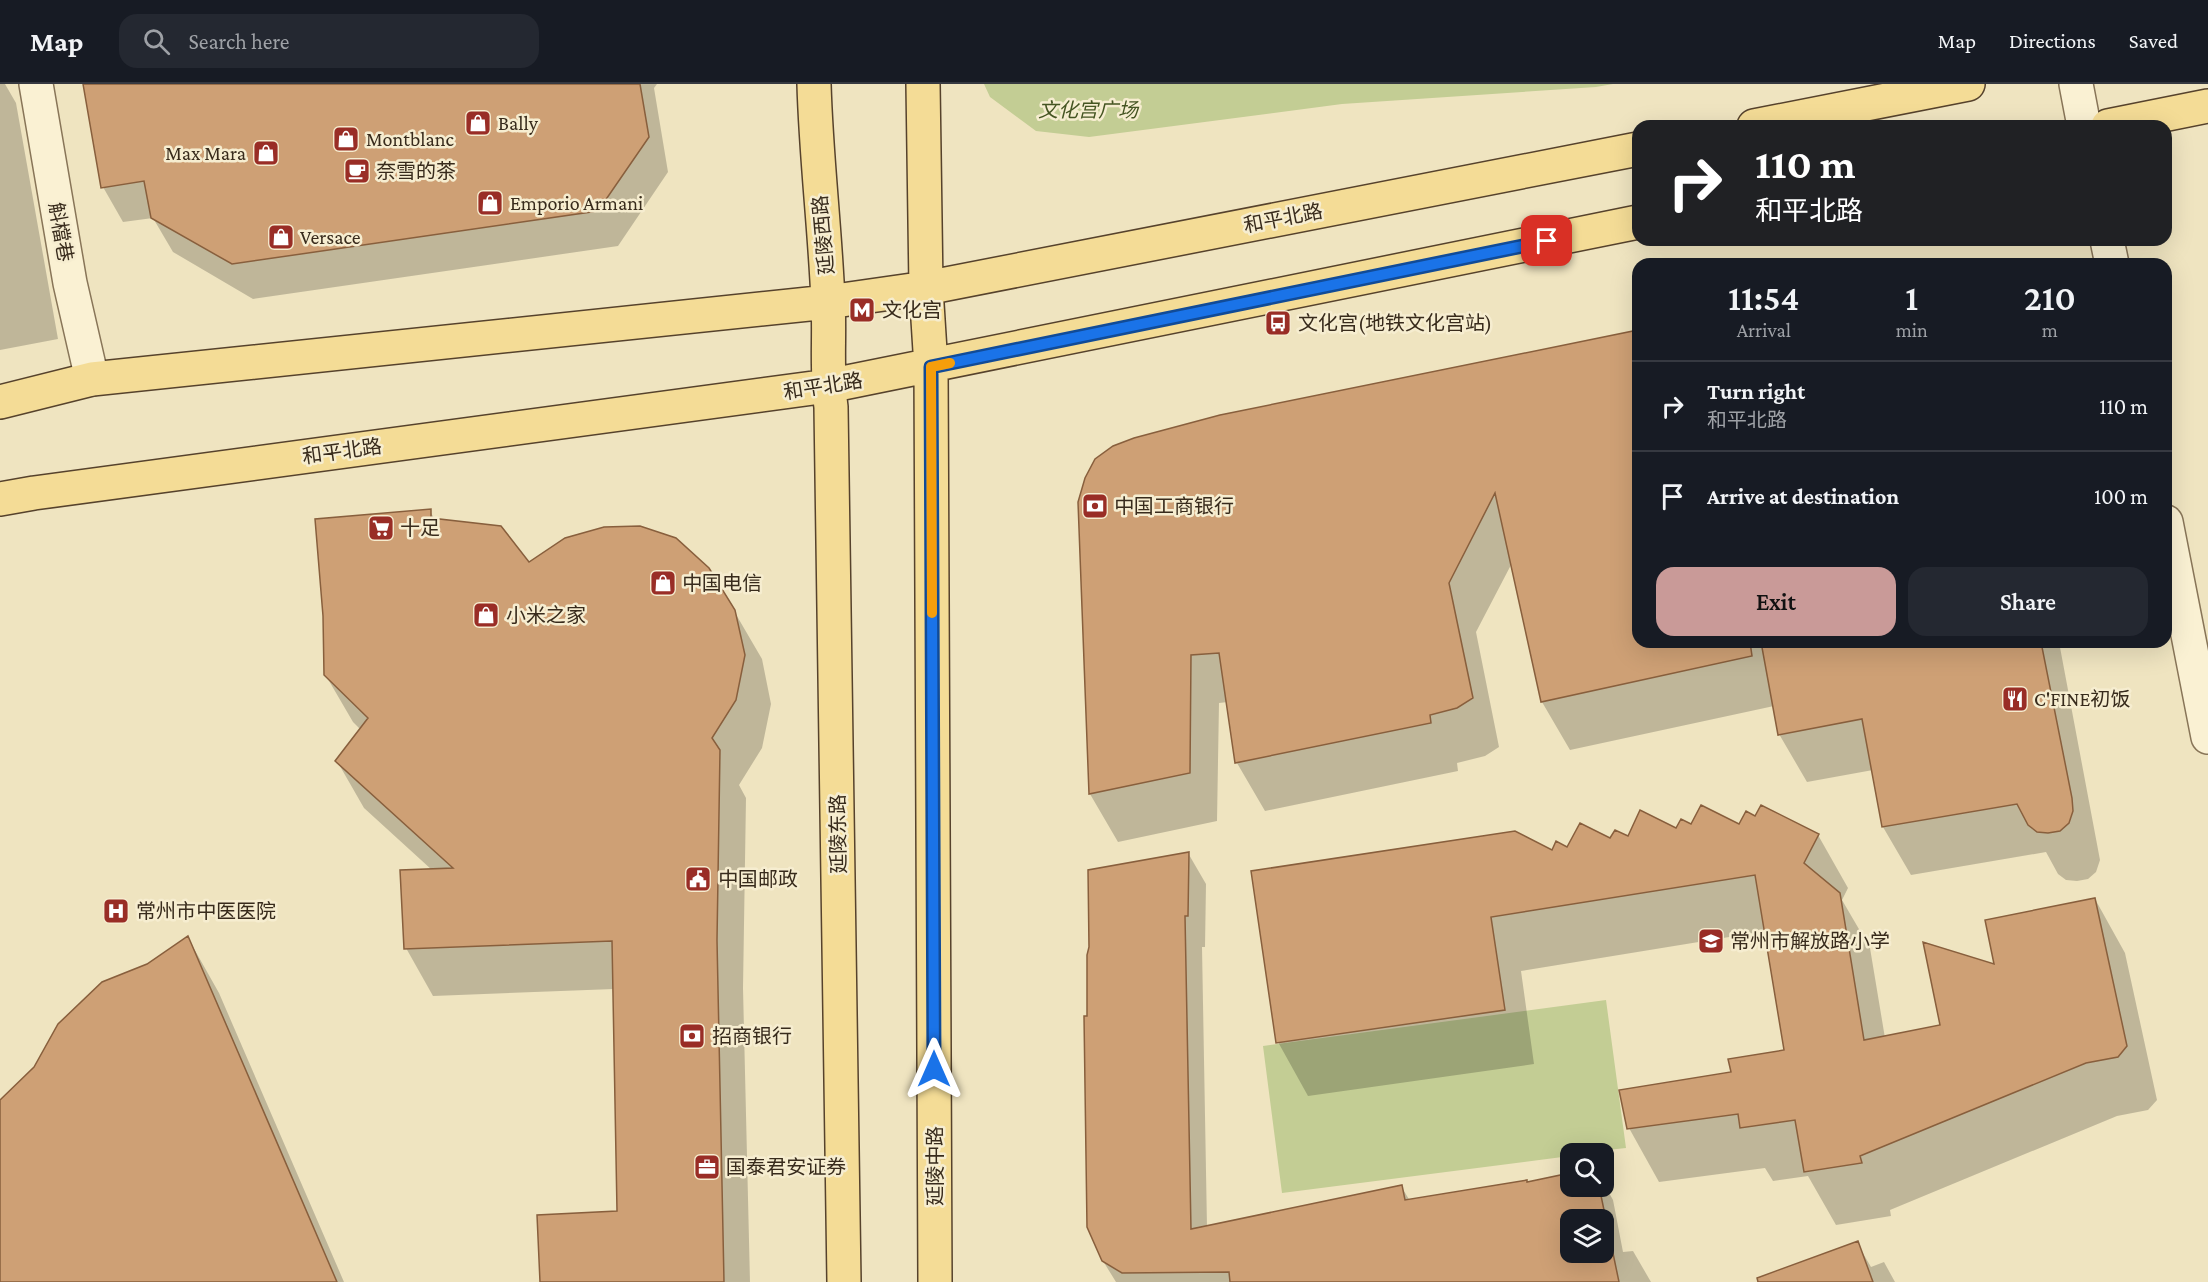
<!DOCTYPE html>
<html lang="en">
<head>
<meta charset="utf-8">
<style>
  body { margin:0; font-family:"Crimson Pro","Noto Sans SC",serif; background:#242831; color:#f1f3f6; height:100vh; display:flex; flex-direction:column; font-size:22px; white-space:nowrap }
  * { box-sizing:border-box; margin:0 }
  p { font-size:20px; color:#9ea1a6 }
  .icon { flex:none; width:33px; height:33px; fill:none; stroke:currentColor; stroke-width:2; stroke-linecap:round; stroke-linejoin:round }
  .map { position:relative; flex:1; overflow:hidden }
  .panel { position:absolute; left:1632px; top:174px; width:540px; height:390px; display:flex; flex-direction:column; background:#171b24; border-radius:18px; box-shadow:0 6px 24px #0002 }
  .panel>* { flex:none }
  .hud { position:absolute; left:1632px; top:36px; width:540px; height:126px; border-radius:18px; box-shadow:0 6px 24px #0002; background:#202124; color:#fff; overflow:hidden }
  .fabs { position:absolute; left:1560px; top:1059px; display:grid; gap:12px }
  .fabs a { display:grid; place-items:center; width:54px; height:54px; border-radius:12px; background:#171b24; box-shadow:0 6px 24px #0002; font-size:30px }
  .pin { position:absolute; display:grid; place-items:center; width:51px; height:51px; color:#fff; margin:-26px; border-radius:12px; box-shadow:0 3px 9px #0006 }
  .me { position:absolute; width:66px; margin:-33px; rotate:0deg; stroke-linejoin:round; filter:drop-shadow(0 0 4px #0008) }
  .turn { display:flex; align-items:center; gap:21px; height:126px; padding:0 24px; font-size:27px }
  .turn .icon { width:78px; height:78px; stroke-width:2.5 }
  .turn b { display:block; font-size:42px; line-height:51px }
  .eta { display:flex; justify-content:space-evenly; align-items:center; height:102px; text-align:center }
  .eta b { font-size:36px; font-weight:600; line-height:42px }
  .primary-button { display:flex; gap:12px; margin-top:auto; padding:12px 24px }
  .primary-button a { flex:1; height:69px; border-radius:18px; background:#c99a98; color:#111; font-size:24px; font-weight:600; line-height:69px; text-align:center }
  .primary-button a+a { background:#242831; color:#f1f3f6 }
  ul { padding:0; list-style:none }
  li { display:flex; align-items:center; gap:18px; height:90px; padding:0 24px; border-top:2px solid #363941 }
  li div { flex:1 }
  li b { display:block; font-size:22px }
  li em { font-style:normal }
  header { display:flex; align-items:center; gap:36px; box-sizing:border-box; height:84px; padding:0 30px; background:#171b24; border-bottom:2px solid #363941 }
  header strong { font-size:28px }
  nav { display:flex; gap:33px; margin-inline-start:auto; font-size:21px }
  .search { width:420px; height:54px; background:#242831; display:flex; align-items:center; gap:15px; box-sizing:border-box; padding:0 21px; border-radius:18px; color:#9ea1a6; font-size:22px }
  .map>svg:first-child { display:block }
  .green { fill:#c3cd94 }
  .shadow { fill:#0003; fill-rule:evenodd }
  .building { fill:#cea075; stroke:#885f3d; stroke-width:1.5; fill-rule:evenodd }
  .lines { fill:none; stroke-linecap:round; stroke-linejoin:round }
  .minor-casing { stroke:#887558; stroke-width:36 }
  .primary-casing { stroke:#56422c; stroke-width:36 }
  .minor { stroke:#faf1d3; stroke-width:33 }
  .primary { stroke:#f4dc96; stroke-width:33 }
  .route-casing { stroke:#114b97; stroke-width:15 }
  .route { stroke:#1a73e8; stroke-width:10 }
  .slow { stroke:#f59e0b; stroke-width:10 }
  .labels { text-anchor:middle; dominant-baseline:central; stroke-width:5; stroke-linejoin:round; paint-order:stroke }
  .park-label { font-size:20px; font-style:italic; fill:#455522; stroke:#f6edd0 }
  .poi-label { font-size:20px; fill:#382b1c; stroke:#f6edd0; text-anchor:start }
  .street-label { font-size:20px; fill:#382b1c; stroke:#f6edd0 }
</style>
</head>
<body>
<header>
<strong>Map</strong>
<div class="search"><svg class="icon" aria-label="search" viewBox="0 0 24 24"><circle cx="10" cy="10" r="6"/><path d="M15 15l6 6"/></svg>Search here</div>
<nav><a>Map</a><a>Directions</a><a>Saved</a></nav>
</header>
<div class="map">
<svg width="2208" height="1198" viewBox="0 0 2208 1198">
  <rect width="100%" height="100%" fill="#efe4c0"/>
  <path class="green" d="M984,0h629l-17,3 -254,17 -253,33 -53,-6 -46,-34z
    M1606,916l20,148 -56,6v2l-288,37 -19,-147z"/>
  <path class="shadow" d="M0,0h5l11,19 42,236 -58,11z
    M85,0h572l-3,4 14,84 -50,74 -365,53 -80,-47 -20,-34 -30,4 -20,-35z
    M1638,247v311h421l41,218 -4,12 -8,7 -11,2 -11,-1 -8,-6 -12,-22 -135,23 -28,-48 -10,-57 -66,12 -28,-48 -5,-28 -204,44 -28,-48 -30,-139 -36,69 23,115 -14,9 -28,7 1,8 -193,40 -28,-48 -9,-61 -9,1 -2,118 -99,21 -28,-48 -10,-292z
    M430,427l5,9 94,44 205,47 28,48 9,45 -9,44 -23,37 7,13 -3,190 7,294h-208l76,-69 -4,-224 -181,7 -27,-48 26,-78 -68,-62 -27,-47 24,-31 -8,-8 -28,-48z
    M1756,734l62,17 30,53 -6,12 28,48 15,90 57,-12 54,-59 99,-68 30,54 32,147 -9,10 -31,6 -227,94 1,6 -55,9 -28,-49 -35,5 -8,-13 -106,14 -30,-54 104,-54 52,-23 -19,-120 -245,40 13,93 -226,32 -30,-54 275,-190 139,-26h47z
    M1188,769l18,31 -1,63h-3l5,280 194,-41 9,15 117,-17 43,-10v12h34v-2l9,16 10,52 10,-1 18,31h-535l-13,-21 -14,-244zM1570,1136h34v32h-34z
    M188,854l31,55 125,289h-344v-180l147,-137z
    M1857,1159l14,24 13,-5 11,20h-92z"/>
  <path class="building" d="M83,0h557l9,53 -51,74 -366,53 -81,-46 -7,-37 -43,7z
    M1638,246v312h112l2,14 -211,46 -46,-209 -46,90 24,115 -16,10 -27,7 1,8 -196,40 -16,-110 -28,2 -1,118 -101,21 -11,-292 7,-24 10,-19 18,-13 21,-8 86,-23z
    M431,425v9l70,8 28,36 36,-24 39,-11 36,-1 36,12 33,30 26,42 10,45 -9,45 -24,38 8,12 -3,190 7,342h-184l-3,-67 80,-4 -5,-270 -208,8 -4,-79 53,-2 -118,-107 33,-43 -44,-43 -1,-59 -8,-97z
    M1761,558h280l31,156 1,13 -4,12 -9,8 -12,2 -11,-1 -9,-7 -11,-21 -135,23 -20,-108 -84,16z
    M1701,721l38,19 7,-13 9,5 6,-11 58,29 -15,29 36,30 24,147 76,-15 -17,-83 71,22 -9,-44 110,-22 32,148 -9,11 -32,6 -226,93 2,7 -58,9 -9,-52 -55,8 -2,-14 -111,15 -8,-39 112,-18 -3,-13 56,-9 -29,-175 -264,42 14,93 -229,33 -25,-172 264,-40 37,19 4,-9 11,6 13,-24 30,15 5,-8 13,6 12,-26 36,18 5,-9 10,5z
    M1189,768l-1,64h-3l6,313 211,-44 3,15 122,-20v2l43,-9v13h29l20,96h-389l-1,-10 -107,1 -20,-12 -15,-34 -3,-211h3v-61l2,-8 -1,-77zM1570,1136h34v32h-34z
    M188,852l149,346h-337v-182l34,-33 24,-43 44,-42 45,-18z
    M1858,1157l15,41h-115l-1,-4z"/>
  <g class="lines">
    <defs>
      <path id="minor" d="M36,0l34,199 22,96
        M2076,0l8,42
        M2107,156l5,24
        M2166,438l42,215"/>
      <path id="primary" d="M814,0c2,73 11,144 14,217 2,35 -2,71 3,106l13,875
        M923,0l3,204 5,79 4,915
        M1754,42l214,-42
        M2108,42l100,-20
        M0,318l92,-23 736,-77 98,-14 712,-139
        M0,415l34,-6 794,-107 810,-164"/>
    </defs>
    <use href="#minor" class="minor-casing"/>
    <use href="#primary" class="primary-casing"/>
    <use href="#minor" class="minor"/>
    <use href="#primary" class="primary"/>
  </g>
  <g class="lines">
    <defs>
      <path id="route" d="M934,985l-3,-702 616,-126"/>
    </defs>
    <use href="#route" class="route-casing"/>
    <use href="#route" class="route"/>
    <path class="slow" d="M932,529l-1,-246 19,-4"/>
  </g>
  <defs>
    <symbol id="shop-square" viewBox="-11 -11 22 22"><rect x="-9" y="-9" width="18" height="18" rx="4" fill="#992d26" stroke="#f6edd0"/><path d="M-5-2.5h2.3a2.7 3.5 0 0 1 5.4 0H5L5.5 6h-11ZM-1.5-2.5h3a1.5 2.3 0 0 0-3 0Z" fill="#fff"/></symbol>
    <symbol id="cafe-square" viewBox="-11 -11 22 22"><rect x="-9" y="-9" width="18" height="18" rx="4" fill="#992d26" stroke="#f6edd0"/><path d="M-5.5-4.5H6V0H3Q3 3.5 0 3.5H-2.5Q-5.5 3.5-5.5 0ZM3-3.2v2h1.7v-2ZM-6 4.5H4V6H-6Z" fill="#fff"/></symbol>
    <symbol id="metro-square" viewBox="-11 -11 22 22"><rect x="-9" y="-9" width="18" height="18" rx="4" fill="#992d26" stroke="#f6edd0"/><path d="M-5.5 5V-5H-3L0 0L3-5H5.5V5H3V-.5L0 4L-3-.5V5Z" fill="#fff"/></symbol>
    <symbol id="bus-square" viewBox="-11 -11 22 22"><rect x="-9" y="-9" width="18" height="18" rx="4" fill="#992d26" stroke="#f6edd0"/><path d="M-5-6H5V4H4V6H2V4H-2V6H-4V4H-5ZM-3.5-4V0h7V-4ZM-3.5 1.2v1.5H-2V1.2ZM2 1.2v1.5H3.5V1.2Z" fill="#fff"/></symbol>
    <symbol id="bank-square" viewBox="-11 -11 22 22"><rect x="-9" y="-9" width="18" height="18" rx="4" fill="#992d26" stroke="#f6edd0"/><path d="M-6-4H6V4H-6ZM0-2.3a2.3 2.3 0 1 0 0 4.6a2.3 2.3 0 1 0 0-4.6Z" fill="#fff"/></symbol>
    <symbol id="supermarket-square" viewBox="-11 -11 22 22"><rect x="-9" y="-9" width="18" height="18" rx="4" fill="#992d26" stroke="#f6edd0"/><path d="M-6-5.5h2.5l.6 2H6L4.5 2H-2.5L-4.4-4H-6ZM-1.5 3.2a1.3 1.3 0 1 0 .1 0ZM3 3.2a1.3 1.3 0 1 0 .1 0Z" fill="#fff"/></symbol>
    <symbol id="restaurant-square" viewBox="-11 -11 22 22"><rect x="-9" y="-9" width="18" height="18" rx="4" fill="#992d26" stroke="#f6edd0"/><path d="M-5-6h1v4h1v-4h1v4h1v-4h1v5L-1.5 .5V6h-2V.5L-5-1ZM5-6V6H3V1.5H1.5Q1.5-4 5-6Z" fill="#fff"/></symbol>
    <symbol id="civic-square" viewBox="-11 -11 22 22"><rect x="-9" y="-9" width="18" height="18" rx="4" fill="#992d26" stroke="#f6edd0"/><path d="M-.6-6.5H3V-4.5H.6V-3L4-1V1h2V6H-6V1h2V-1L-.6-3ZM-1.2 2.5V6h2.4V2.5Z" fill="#fff"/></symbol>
    <symbol id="hospital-square" viewBox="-11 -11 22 22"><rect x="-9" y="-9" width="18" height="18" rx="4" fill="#992d26" stroke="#f6edd0"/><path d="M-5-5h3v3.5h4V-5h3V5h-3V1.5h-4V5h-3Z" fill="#fff"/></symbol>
    <symbol id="school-square" viewBox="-11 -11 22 22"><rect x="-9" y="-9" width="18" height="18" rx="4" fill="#992d26" stroke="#f6edd0"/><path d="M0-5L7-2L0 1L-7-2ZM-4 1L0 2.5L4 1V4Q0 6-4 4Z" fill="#fff"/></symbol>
    <symbol id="office-square" viewBox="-11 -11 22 22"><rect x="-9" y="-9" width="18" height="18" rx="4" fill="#992d26" stroke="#f6edd0"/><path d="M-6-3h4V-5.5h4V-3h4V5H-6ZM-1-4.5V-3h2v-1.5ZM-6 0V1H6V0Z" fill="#fff"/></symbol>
  </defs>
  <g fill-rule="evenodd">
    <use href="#shop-square" x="463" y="24" width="30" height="30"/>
    <use href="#shop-square" x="331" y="40" width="30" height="30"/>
    <use href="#shop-square" x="251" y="54" width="30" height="30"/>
    <use href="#cafe-square" x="342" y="72" width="30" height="30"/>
    <use href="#shop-square" x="475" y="104" width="30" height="30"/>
    <use href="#shop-square" x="266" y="138" width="30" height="30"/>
    <use href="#metro-square" x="847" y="211" width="30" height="30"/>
    <use href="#bus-square" x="1263" y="224" width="30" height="30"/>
    <use href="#bank-square" x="1080" y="407" width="30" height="30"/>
    <use href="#supermarket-square" x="366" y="429" width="30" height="30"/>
    <use href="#shop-square" x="648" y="484" width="30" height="30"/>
    <use href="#shop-square" x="471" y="516" width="30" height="30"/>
    <use href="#restaurant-square" x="2000" y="600" width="30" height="30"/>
    <use href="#civic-square" x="683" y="780" width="30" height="30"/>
    <use href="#hospital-square" x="101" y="812" width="30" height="30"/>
    <use href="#school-square" x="1696" y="842" width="30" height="30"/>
    <use href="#bank-square" x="677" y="937" width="30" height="30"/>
    <use href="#office-square" x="692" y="1068" width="30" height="30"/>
  </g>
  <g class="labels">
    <g class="park-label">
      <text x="1088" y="26">文化宫广场</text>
    </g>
    <g class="poi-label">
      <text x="498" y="39">Bally</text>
      <text x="366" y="55">Montblanc</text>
      <text x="246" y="69" text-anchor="end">Max Mara</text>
      <text x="376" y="87">奈雪的茶</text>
      <text x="510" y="119">Emporio Armani</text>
      <text x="300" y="153">Versace</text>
      <text x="882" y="226">文化宫</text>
      <text x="1298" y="239">文化宫(地铁文化宫站)</text>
      <text x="1114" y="422">中国工商银行</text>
      <text x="400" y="444">十足</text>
      <text x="682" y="499">中国电信</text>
      <text x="506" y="531">小米之家</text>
      <text x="2034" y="615">C'FINE初饭</text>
      <text x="718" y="795">中国邮政</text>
      <text x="136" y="827">常州市中医医院</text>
      <text x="1730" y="857">常州市解放路小学</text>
      <text x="712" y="952">招商银行</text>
      <text x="726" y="1083">国泰君安证券</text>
    </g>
    <g class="street-label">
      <text transform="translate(1283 134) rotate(-11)">和平北路</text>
      <text transform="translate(61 148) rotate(80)">斛檔巷</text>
      <text transform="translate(823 151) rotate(-95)">延陵西路</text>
      <text transform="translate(823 302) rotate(-9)">和平北路</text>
      <text transform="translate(342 367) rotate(-8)">和平北路</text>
      <text transform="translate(838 750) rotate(-91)">延陵东路</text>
      <text transform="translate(935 1082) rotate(-90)">延陵中路</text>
    </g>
  </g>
</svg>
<div class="fabs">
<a><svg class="icon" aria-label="search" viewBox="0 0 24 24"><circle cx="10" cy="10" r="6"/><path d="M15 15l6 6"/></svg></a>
<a><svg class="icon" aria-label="layers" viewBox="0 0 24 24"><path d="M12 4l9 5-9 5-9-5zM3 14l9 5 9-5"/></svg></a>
</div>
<div class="pin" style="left:1547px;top:157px;background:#d93025"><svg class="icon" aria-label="arrive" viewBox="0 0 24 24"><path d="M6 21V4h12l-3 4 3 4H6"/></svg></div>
<svg class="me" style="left:934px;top:985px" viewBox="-20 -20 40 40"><path d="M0-17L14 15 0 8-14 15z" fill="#1a73e8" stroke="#fff" stroke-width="4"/></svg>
<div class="hud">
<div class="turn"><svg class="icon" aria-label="right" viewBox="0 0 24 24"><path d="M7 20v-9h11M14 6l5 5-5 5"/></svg><div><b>110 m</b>和平北路</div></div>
</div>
<section class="panel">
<div class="eta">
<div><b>11:54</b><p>Arrival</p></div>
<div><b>1</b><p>min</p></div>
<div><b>210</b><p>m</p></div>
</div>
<ul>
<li><svg class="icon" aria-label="right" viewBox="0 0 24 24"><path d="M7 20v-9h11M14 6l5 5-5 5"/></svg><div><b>Turn right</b><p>和平北路</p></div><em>110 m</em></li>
<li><svg class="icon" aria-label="arrive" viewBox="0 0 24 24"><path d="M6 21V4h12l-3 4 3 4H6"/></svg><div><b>Arrive at destination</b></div><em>100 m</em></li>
</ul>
<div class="primary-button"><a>Exit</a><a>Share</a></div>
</section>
</div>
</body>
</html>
